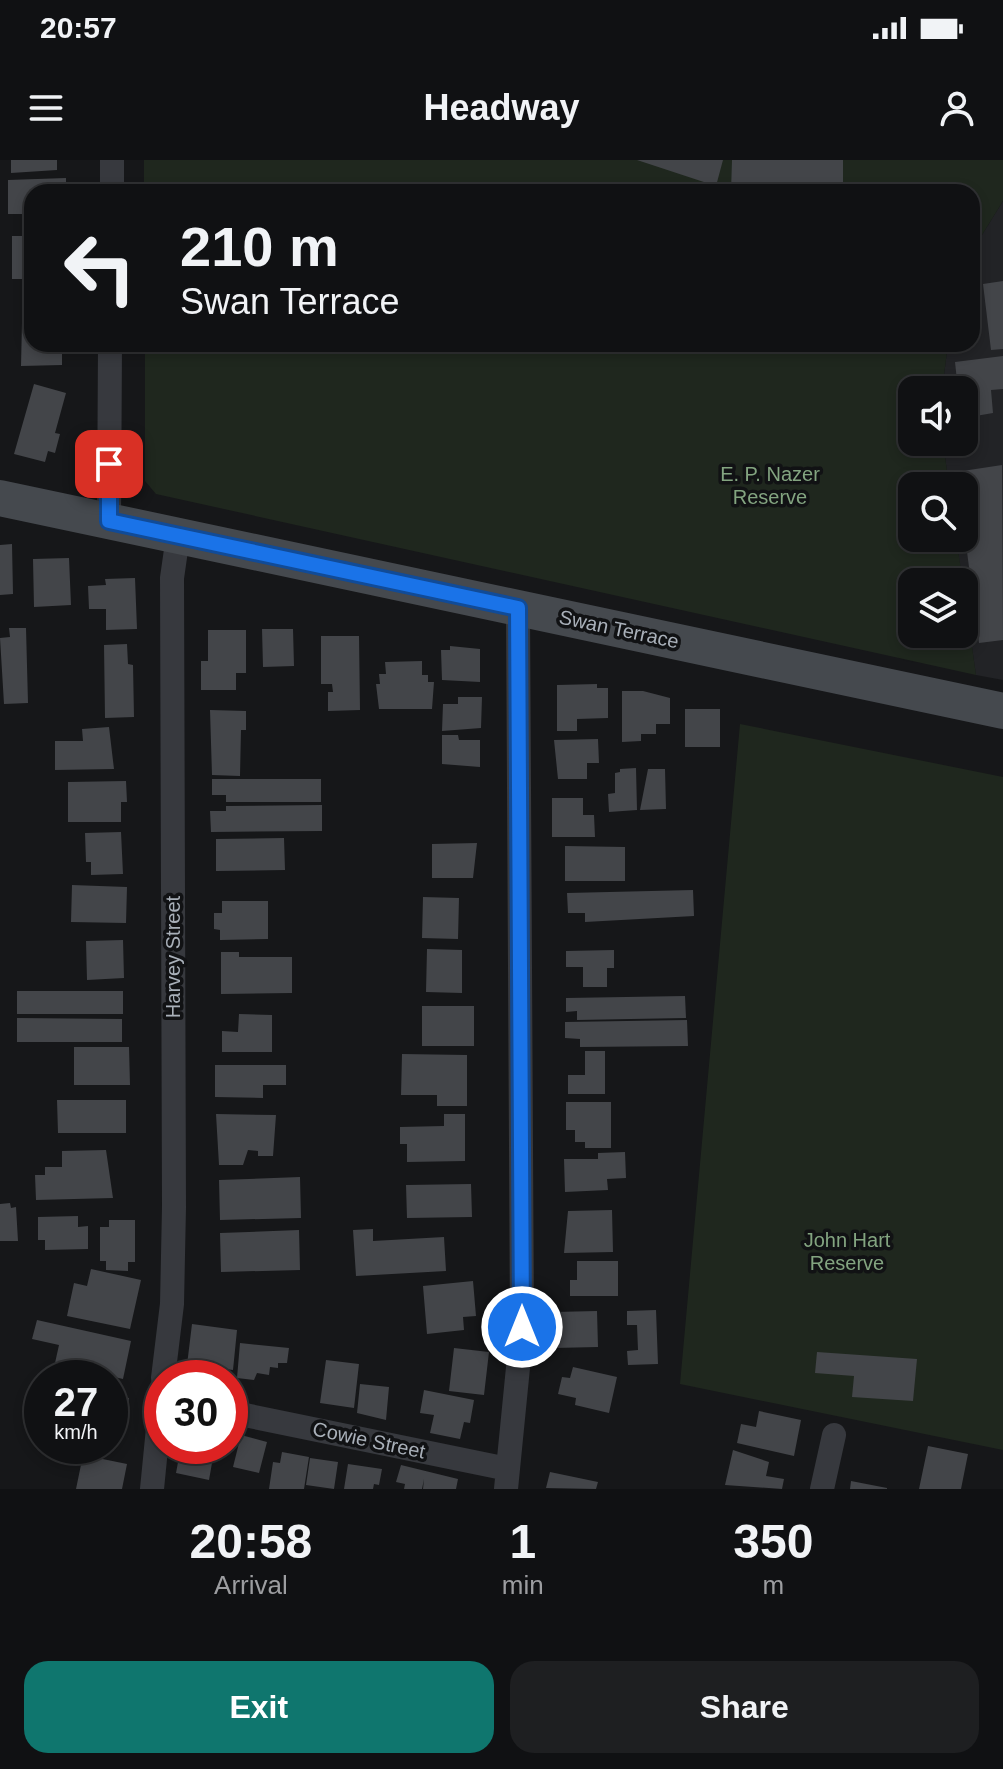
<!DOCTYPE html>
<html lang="en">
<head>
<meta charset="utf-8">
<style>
  body { margin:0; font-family:Arial,sans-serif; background:#1e1f21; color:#f1f3f6; height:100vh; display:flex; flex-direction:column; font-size:30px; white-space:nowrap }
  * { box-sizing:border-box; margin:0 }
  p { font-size:26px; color:#9c9da0 }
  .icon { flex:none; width:44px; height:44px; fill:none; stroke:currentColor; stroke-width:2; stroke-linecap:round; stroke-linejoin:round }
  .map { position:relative; height:1329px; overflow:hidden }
  .drawer { display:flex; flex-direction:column; background:#101113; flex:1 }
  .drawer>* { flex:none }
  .hud { position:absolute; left:24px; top:24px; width:956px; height:168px; border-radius:24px; box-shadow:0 4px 12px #0003,0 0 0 2px #303133; background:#101113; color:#f1f3f6; overflow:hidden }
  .controls { position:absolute; left:898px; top:216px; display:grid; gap:16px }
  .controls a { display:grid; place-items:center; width:80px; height:80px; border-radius:16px; background:#101113; box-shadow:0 4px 12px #0003,0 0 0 2px #303133; font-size:40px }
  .speed { position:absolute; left:24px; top:1200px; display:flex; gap:16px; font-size:40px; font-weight:700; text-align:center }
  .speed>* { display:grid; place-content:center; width:104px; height:104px; border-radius:50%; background:#101113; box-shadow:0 4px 12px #0003,0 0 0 2px #303133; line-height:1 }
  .speed small { font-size:20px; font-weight:400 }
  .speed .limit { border:12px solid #d22; background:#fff; color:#111 }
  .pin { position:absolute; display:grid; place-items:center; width:68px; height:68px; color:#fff; margin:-34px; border-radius:16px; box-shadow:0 4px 12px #0006 }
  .me { position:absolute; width:88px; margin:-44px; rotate:0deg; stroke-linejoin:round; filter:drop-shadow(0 0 6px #0008) }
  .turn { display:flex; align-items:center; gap:28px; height:168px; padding:0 24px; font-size:36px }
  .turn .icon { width:104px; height:104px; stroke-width:2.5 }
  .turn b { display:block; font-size:56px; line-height:68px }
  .eta { display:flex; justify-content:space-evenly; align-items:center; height:136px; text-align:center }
  .eta b { font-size:48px; font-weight:700; line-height:56px }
  .button { display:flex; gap:16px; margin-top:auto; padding:16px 24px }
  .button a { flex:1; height:92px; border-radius:24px; background:#0f766e; color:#fff; font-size:32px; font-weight:700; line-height:92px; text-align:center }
  .button a+a { background:#1e1f21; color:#f1f3f6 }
  .status { display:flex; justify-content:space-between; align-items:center; height:56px; padding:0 40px; background:#101113; direction:ltr }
  .status svg { height:22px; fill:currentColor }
  header { display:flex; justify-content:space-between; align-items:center; height:104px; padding:0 24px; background:#101113; font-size:36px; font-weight:700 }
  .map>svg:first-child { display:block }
  .built { fill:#222326 }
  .green { fill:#1f271e }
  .building { fill:#434549 }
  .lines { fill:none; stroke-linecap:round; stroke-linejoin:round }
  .street { stroke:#37393e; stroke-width:24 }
  .secondary { stroke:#45494e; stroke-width:36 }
  .route-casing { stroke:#114b97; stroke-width:20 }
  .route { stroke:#1a73e8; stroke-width:14 }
  .labels { text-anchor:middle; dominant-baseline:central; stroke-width:7; stroke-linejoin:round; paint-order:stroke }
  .park-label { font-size:20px; fill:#83a480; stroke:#111214 }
  .street-label { font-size:20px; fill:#a9b0b9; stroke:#111214 }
</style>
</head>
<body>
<div class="status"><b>20:57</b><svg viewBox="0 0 49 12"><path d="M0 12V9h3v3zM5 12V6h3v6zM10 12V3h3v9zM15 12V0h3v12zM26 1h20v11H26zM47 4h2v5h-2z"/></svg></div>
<header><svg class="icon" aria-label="menu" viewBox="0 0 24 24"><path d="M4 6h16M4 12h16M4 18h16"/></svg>Headway<svg class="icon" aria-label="person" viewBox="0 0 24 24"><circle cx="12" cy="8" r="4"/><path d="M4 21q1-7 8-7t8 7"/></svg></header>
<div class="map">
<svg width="1003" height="1329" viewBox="0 0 1003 1329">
  <rect width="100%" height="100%" fill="#161719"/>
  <path class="built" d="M1003,41v479l-27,-5 -20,-137h8v-52h-15l-6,-44h21v-52h-22l6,-46h24v-93z"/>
  <path class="green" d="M144,0h859v41l-31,50v-59h-828z
    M145,184h803l-6,46h-30v52h31l6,44h-37v52h44l7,44h-51v52h52v-43l12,84 -820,-181 -11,-13z
    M740,564l263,53v673l-323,-66z"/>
  <path class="building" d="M11,0h46v10l-46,3z
    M637,0h86l-7,26z
    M732,0h111v32h-112z
    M66,18v14h-34v22h-24v-34z
    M12,76h20v108h30v21l-41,1 2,-87h-11z
    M1003,121v68l-12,1 -8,-66z
    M1003,196v33l-12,1 2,23 -29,5v-28h-6l-3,-28z
    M34,224l32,9 -11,40 5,1 -5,19 -7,-2 -3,11 -31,-8z
    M1002,305l1,175 -24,3 -15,-114v-43h-6l-2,-14z
    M12,384l1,50 -13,1v-50z
    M69,398l2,47 -37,2 -1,-48z
    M135,418l2,51 -31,1v-21h-17l-1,-23 18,-1 -1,-6z
    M9,468h17l2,75 -24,1 -4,-66 10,-1z
    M262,469h31l1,37 -31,1z
    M208,470h38v43h-10v17h-35v-29h7z
    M321,476h38l1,74 -32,1v-19h5l-1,-8h-11z
    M127,484l1,20 5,1 1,52 -29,1 -1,-73z
    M450,486l30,3v33l-38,-2 -1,-30h9z
    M422,501v14h6v7h6l-2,27h-53l-3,-25h4l-1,-10h7l-1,-12z
    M597,524v4h11v30l-31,1v12h-20v-46z
    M622,531h21l27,7v26h-14v10h-15v7l-19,1z
    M458,537h24l-1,31 -39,3 1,-27h15z
    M685,549h35v38h-35z
    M210,550l36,1v19h-5l-1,46 -28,-1z
    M109,567l5,42 -59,1v-29h28l-1,-12z
    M442,575h16l1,5h21v27l-38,-3z
    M598,579l1,24h-12v16h-29l-4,-39z
    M636,608l1,42 -28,2 -1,-18 7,-1v-20l5,-1v-3z
    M648,609h17l1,40 -26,1z
    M212,619h109v23h-95v-7h-14z
    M126,621l1,21h-6v20h-53v-40z
    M552,638h31v17h11l1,22h-43z
    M322,645v26l-111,1 -1,-21h16v-5z
    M121,672l2,42 -32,1v-13h-5l-1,-29z
    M284,678l1,32 -69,1v-32z
    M477,683l-4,35h-41v-34z
    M565,686l60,1v34h-60z
    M72,725l55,2 -1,36 -55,-1z
    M693,730l1,26 -109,6v-9h-17l-1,-20z
    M423,737l36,1 -1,41 -36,-1z
    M222,741h46v38l-48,1v-10l-6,-1v-16h8z
    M123,780l1,38 -37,2 -1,-39z
    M427,789l35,1v43l-36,-1z
    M614,790v18h-7v19h-24v-20h-17v-16z
    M221,792h18v5h53v36l-71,1z
    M17,831h106v23h-106z
    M685,836l1,22 -109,2v-9l-11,1v-14z
    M422,846h52v40h-52z
    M239,854l33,1v37h-50v-21l16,1z
    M17,858l105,1v23h-105z
    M687,860l1,26 -108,1v-8l-15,-1v-16z
    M74,887h55l1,38h-56z
    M585,891h20v43h-37v-19h17z
    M402,894l65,1v51h-30v-11h-36z
    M215,905h71v20h-23v13l-48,-1z
    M57,940h69v33h-68z
    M566,942h45v46h-26v-6h-10v-12h-9z
    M216,954l60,1 -3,41h-15v-5l-10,-1 -5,15h-24z
    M444,954h21v47l-58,1v-18h-7v-17l44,-1z
    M106,990l7,48 -77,2 -1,-25h10v-8h17v-16z
    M625,992l1,26 -19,1 1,11 -43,2 -1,-33h34v-6z
    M300,1017l1,41 -81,2 -1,-40z
    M471,1024l1,33 -65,1 -1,-33z
    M10,1043l1,5 5,-1 2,34h-18v-37z
    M612,1050l1,42 -49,1 4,-42z
    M78,1056v11l10,-1v23l-43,1v-10h-7v-23z
    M109,1060h26v42h-7v9l-22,-1v-9h-6v-34h9z
    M373,1069v12l71,-4 2,34 -90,5 -3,-46z
    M299,1070l1,40 -79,2 -1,-39z
    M577,1101h41v35h-48v-16h7z
    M91,1109l50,11 -11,49 -63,-13 7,-33 13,3z
    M473,1121l3,35 -13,1 1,13 -37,4 -4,-48z
    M656,1150l2,54 -30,1 -1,-14 11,-1 -1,-25h-10v-14z
    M597,1151l1,36 -44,1v-36z
    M37,1160l94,21 -8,38 -68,-16 4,-18 -27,-6z
    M192,1164l45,6 -4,40 -15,-2 -1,10 -16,-2 1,-9 -15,-2z
    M240,1183l49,5 -2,15h-9v5l-8,-1 -1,8 -12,-2 -3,7 -17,-2z
    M454,1188l35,4 -5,43 -35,-4z
    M817,1192l100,7 -4,42 -61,-4 2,-21 -39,-3z
    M326,1200l33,4 -5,44 -34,-5z
    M573,1207l44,10 -8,36 -34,-8 1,-7 -18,-4 4,-17 8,1z
    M360,1224l29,3 -3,33 -29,-7z
    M424,1230l50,10 -4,23 -6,-1 -4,17 -30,-6 4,-18 -14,-2z
    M110,1234l19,4 -5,25 -9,-2 -2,14z
    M759,1251l42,9 -7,36 -57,-13 4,-19 15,3z
    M241,1275l26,7 -8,31 -26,-6z
    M181,1286h34l-6,34 -33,-7z
    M928,1286l40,8 -7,35h-42z
    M733,1290l36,12 -3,14 18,3 -2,10 -57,-4z
    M282,1292l27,5 -5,32h-35l4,-27 7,1z
    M83,1295l44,9 -5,25h-46z
    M310,1298l28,4 -4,27 -28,-4z
    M348,1304l34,5 -3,16 -5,-1 -1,5h-29z
    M401,1305l57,14 -2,10h-33l1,-10 -2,10h-18l1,-5 -9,-2z
    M550,1312l48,10 -2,7 -50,-1z
    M851,1321l36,7v1h-37z"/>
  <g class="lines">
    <path class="street" d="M112,32v-32
      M109,361l1,-177
      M163,1218l9,-74 2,-97 -2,-629 6,-42
      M230,1252l278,57
      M152,1329l10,-101
      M506,1329l16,-162 -4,-719
      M822,1329l12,-54"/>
    <path class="secondary" d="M0,338l1003,213"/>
  </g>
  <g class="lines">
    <defs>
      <path id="route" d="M109,304v57l409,87 4,719"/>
    </defs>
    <use href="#route" class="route-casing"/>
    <use href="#route" class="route"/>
  </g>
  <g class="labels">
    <g class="park-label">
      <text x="770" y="314">E. P. Nazer<tspan x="770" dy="23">Reserve</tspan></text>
      <text x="847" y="1080">John Hart<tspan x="847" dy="23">Reserve</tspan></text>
    </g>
    <g class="street-label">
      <text transform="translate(619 469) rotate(12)">Swan Terrace</text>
      <text transform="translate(173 797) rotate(-90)">Harvey Street</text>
      <text transform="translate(369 1280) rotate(12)">Cowie Street</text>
    </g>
  </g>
</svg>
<div class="controls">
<a><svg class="icon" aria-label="sound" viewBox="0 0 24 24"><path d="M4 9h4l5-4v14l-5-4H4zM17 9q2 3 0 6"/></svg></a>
<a><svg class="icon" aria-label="search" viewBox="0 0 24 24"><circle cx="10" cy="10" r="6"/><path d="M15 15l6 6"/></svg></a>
<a><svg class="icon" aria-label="layers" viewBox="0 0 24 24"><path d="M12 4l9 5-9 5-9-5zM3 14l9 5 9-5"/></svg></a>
</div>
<div class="speed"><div>27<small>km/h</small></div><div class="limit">30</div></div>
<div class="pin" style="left:109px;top:304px;background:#d93025"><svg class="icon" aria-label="arrive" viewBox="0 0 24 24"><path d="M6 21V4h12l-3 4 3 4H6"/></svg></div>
<svg class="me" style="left:522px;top:1167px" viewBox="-20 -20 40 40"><circle r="17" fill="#1a73e8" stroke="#fff" stroke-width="3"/><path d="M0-11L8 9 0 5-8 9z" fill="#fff"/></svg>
<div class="hud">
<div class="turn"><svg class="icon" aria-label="left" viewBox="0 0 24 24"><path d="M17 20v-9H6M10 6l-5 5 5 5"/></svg><div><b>210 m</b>Swan Terrace</div></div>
</div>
</div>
<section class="drawer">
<div class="eta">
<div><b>20:58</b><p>Arrival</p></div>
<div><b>1</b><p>min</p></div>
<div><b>350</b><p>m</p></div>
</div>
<div class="button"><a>Exit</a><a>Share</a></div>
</section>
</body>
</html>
